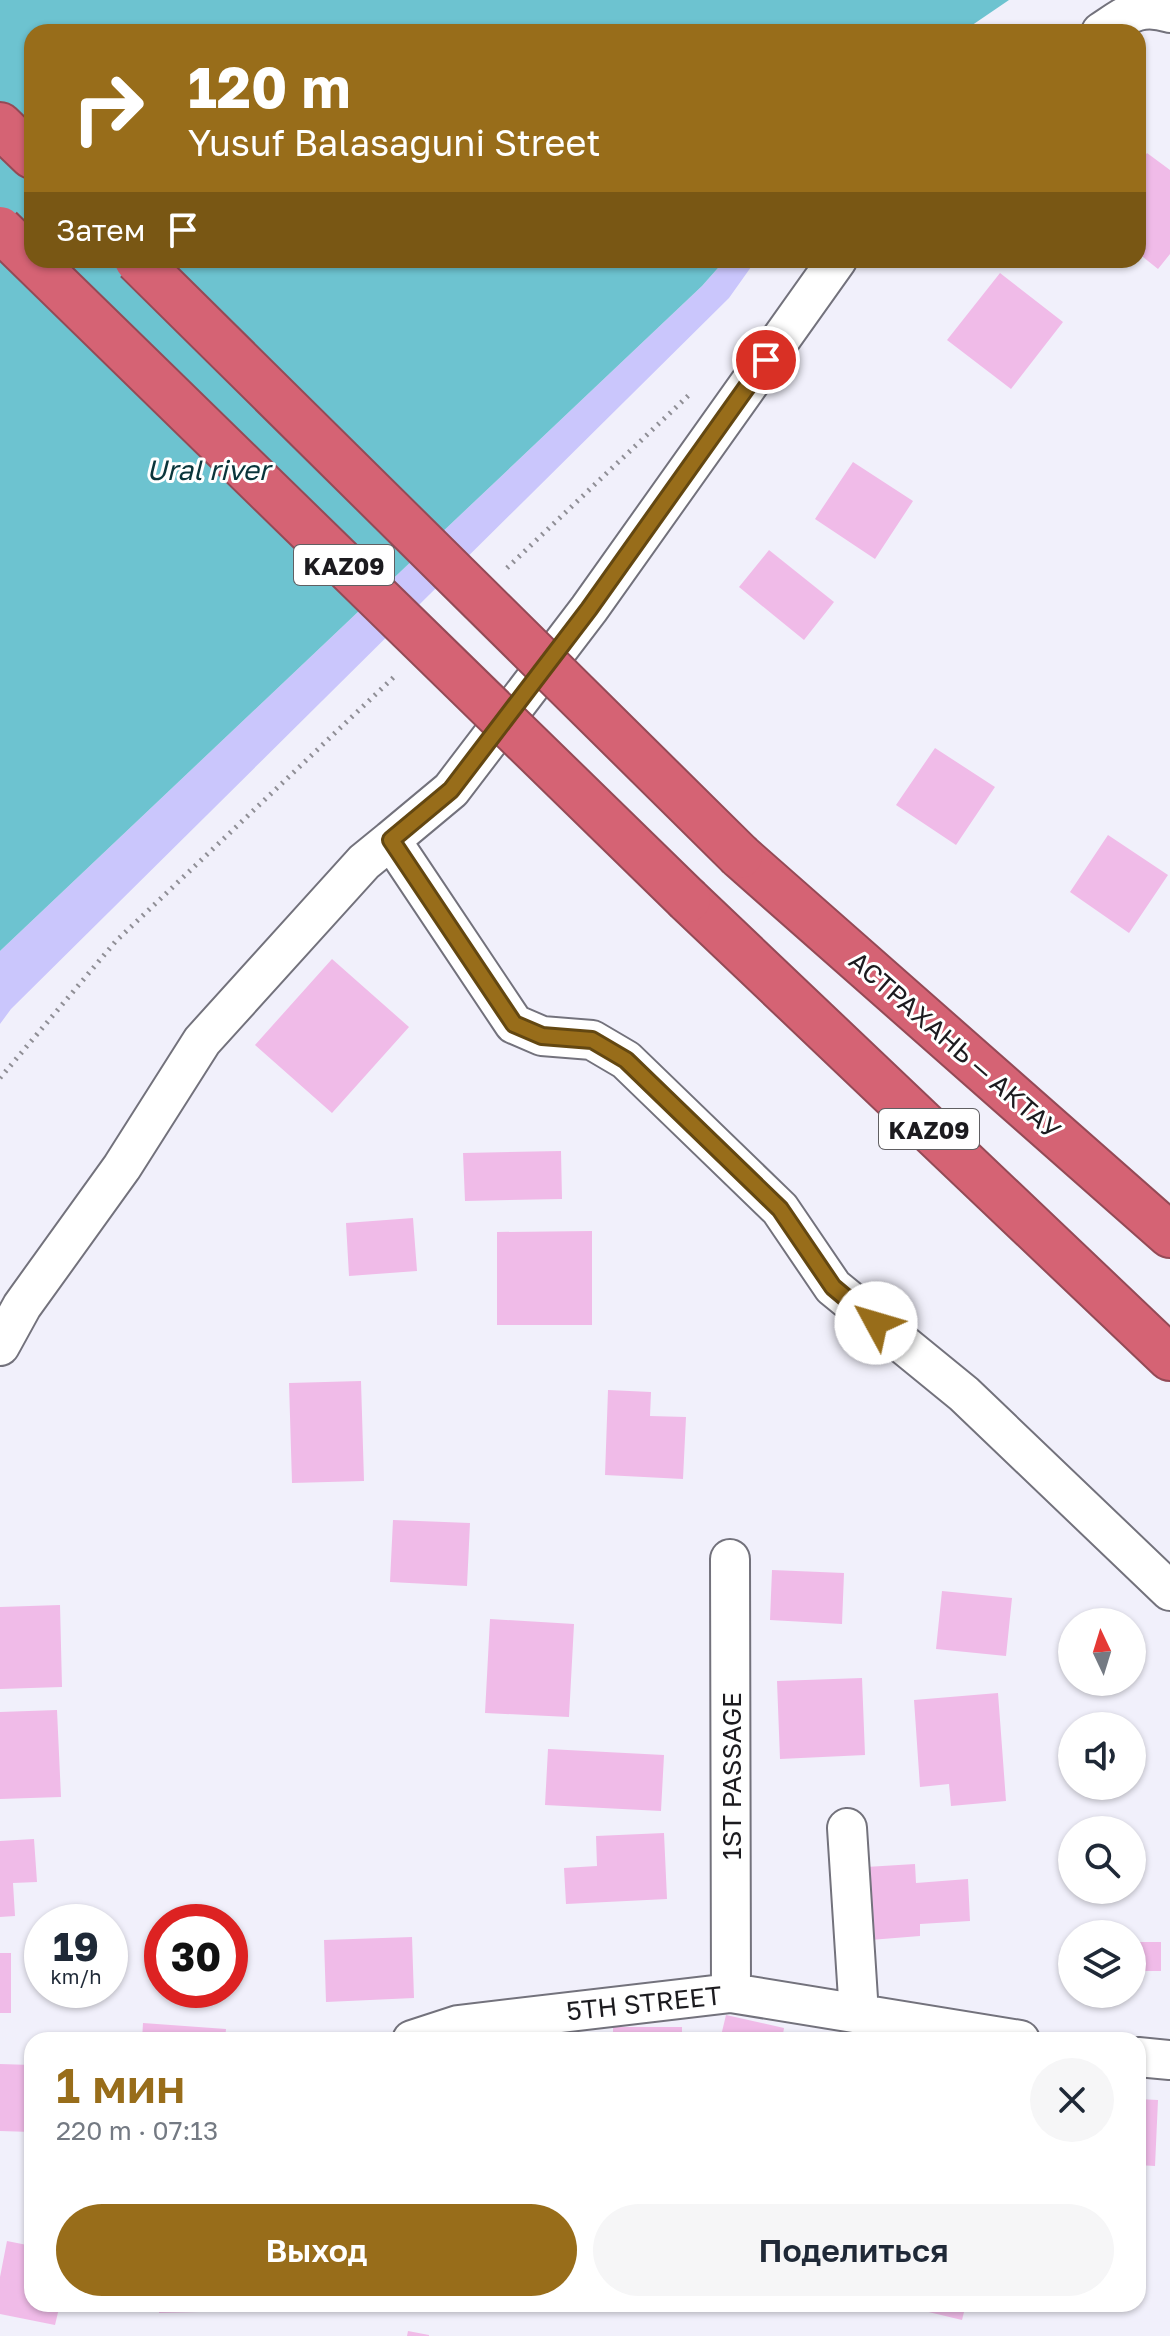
<!DOCTYPE html>
<html lang="ru">
<head>
<meta charset="utf-8">
<style>
  body { margin:0; font-family:"Golos Text",sans-serif; background:#f6f6f7; color:#1f2937; height:100vh; display:flex; flex-direction:column; font-size:30px; white-space:nowrap }
  * { box-sizing:border-box; margin:0 }
  p { font-size:26px; color:#747a83 }
  .icon { flex:none; width:44px; height:44px; fill:none; stroke:currentColor; stroke-width:2; stroke-linecap:round; stroke-linejoin:round }
  .map { position:relative; flex:1; overflow:hidden }
  .sheet { position:absolute; left:24px; top:2032px; width:1122px; height:280px; display:flex; flex-direction:column; background:#fff; border-radius:24px; box-shadow:0 2px 6px #0004 }
  .sheet>* { flex:none }
  .hud { position:absolute; left:24px; top:24px; width:1122px; height:244px; border-radius:24px; box-shadow:0 2px 6px #0004; background:#986d1a; color:#fff; overflow:hidden }
  .needle { width:52px; rotate:356deg }
  .buttons { position:absolute; left:1058px; top:1608px; display:grid; gap:16px }
  .buttons a { display:grid; place-items:center; width:88px; height:88px; border-radius:50%; background:#fff; box-shadow:0 2px 6px #0004; font-size:40px }
  .speed { position:absolute; left:24px; top:1904px; display:flex; gap:16px; font-size:40px; font-weight:700; text-align:center }
  .speed>* { display:grid; place-content:center; width:104px; height:104px; border-radius:50%; background:#fff; box-shadow:0 2px 6px #0004; line-height:1 }
  .speed small { font-size:20px; font-weight:400 }
  .speed .limit { border:12px solid #d22; background:#fff; color:#111 }
  .pin { position:absolute; display:grid; place-items:center; width:68px; height:68px; color:#fff; margin:-34px; border:4px solid #fff; border-radius:50%; box-shadow:0 2px 8px #0007 }
  .me { position:absolute; width:88px; margin:-44px; rotate:309deg; stroke-linejoin:round; filter:drop-shadow(0 0 6px #0008) }
  .turn { display:flex; align-items:center; gap:28px; height:168px; padding:0 32px; font-size:36px }
  .turn .icon { width:104px; height:104px; stroke-width:2.5 }
  .turn b { display:block; font-size:56px; line-height:68px }
  .then { display:flex; align-items:center; height:76px; padding:0 32px; background:#0003; gap:16px; font-size:30px }
  .round { display:grid; place-items:center; flex:none; width:84px; height:84px; border-radius:42px; background:#f6f6f7 }
  .head { display:flex; align-items:center; justify-content:space-between; height:136px; padding:0 32px }
  h1 { font-size:48px; font-weight:600; line-height:60px; color:#986d1a }
  .button { display:flex; gap:16px; margin-top:auto; padding:16px 32px }
  .button a { flex:1; height:92px; border-radius:48px; background:#986d1a; color:#fff; font-size:32px; font-weight:600; line-height:92px; text-align:center }
  .button a+a { background:#f6f6f7; color:#1f2937 }
  .map>svg:first-child { display:block }
  .green { fill:#cac6fc }
  .water { fill:#6dc3d0 }
  .building { fill:#f0bbe8 }
  .lines { fill:none; stroke-linecap:round; stroke-linejoin:round }
  .minor-casing { stroke:#73727c; stroke-width:42 }
  .highway-casing { stroke:#944a56; stroke-width:48 }
  .path { stroke:#908f96; stroke-width:5; stroke-dasharray:2 6; stroke-linecap:butt }
  .minor { stroke:#fff; stroke-width:38 }
  .highway { stroke:#d56374; stroke-width:44 }
  .highway-bridge-casing { stroke:#944a56; stroke-width:48; stroke-linecap:butt }
  .highway-bridge { stroke:#d56374; stroke-width:44 }
  .route-casing { stroke:#634711; stroke-width:20 }
  .route { stroke:#986d1a; stroke-width:14 }
  .labels { text-anchor:middle; dominant-baseline:central; stroke-width:6; stroke-linejoin:round; paint-order:stroke }
  .shield { fill:#fff; stroke:#605f62; stroke-width:2 }
  .shield-label { font-size:24px; font-weight:bold; fill:#1c1b1f }
  .street-label { font-size:26px; fill:#1c1b1f; stroke:#fff }
  .water-label { font-size:28px; font-style:italic; fill:#0a353b; stroke:#fff }
</style>
</head>
<body>
<div class="map">
<svg width="1170" height="2336" viewBox="0 0 1170 2336">
  <rect width="100%" height="100%" fill="#f1f0fb"/>
  <path class="green" d="M725,260h31l-27,38 -718,711 -11,15v-73l702,-665z"/>
  <path class="water" d="M0,0h1009l-47,32h-930v228h693l-23,26 -702,665z"/>
  <path class="building" d="M1147,153l23,17v84l-12,15 -20,-16v-88z
    M1000,273l63,49 -52,67 -64,-49z
    M853,462l60,39 -38,58 -60,-40z
    M769,550l65,52 -30,38 -65,-53z
    M935,748l60,39 -39,58 -60,-40z
    M1108,835l60,40 -39,58 -59,-41z
    M332,959l77,68 -77,86 -77,-68z
    M561,1151l1,48 -97,2 -2,-48z
    M413,1218l4,53 -68,5 -3,-53z
    M592,1231v94h-95v-93z
    M361,1381l3,100 -72,2 -3,-100z
    M608,1390l43,2 -1,24 36,1 -3,62 -78,-4z
    M393,1520l77,3 -3,63 -77,-4z
    M772,1570l72,3 -2,51 -72,-4z
    M942,1591l70,7 -6,58 -70,-7z
    M60,1605l2,82 -62,2v-82z
    M490,1619l84,5 -5,93 -84,-4z
    M862,1678l3,77 -85,4 -3,-78z
    M998,1693l8,108 -55,5 -2,-22 -29,3 -6,-87z
    M57,1710l4,87 -61,2v-87z
    M548,1749l116,6 -3,56 -116,-6z
    M664,1833l3,66 -101,5 -2,-36 33,-2 -1,-30z
    M34,1839l3,43 -24,1 2,33 -15,1v-76z
    M915,1864l1,19 52,-4 2,42 -50,3v12l-50,4 -4,-73z
    M412,1937l2,61 -88,4 -2,-62z
    M1132,1942h29v29h-29z
    M0,1953h11v60h-11z
    M726,2015l58,13 -2,12h-62z
    M143,2023l83,6 -1,11h-83z
    M613,2027h69v13h-69z
    M0,2064l32,1v67l-32,-1z
    M1138,2099l20,1 -3,66 -17,-1z
    M7,2241l25,5v58h28l-5,21 -55,-11v-37z
    M159,2304h41v8l-41,1z
    M895,2304h71l-4,16z
    M408,2331l21,4v1h-22z"/>
  <g class="lines">
    <defs>
      <path id="minor" d="M1101,32c26,-17 38,-29 69,-19
        M391,840l60,-50 138,-181 248,-349
        M0,1346l22,-40 100,-139 80,-126 162,-179 27,-22 123,184 28,12 50,4 34,20 154,149 53,78 131,107 206,197
        M730,1559l1,434
        M847,1828l12,186
        M412,2040l46,-15 273,-32 289,47
        M1138,2057l32,3"/>
      <path id="highway" d="M0,125l32,31
        M740,856l430,379
        M688,900l482,458"/>
    </defs>
    <use href="#minor" class="minor-casing"/>
    <use href="#highway" class="highway-casing"/>
    <path class="path" d="M507,568l184,-175
      M0,1078l116,-137 280,-266"/>
    <use href="#minor" class="minor"/>
    <use href="#highway" class="highway"/>
    <defs>
      <path id="highway-bridge" d="M0,229l688,671
        M137,260l603,596"/>
    </defs>
    <use href="#highway-bridge" class="highway-bridge-casing"/>
    <use href="#highway-bridge" class="highway-bridge"/>
  </g>
  <g class="lines">
    <defs>
      <path id="route" d="M766,360l-177,249 -138,181 -60,50 123,184 28,12 50,4 34,20 154,149 53,78 43,36"/>
    </defs>
    <use href="#route" class="route-casing"/>
    <use href="#route" class="route"/>
  </g>
  <g class="labels">
    <g class="shield">
      <rect x="294" y="545" width="100" height="40" rx="6"/>
      <rect x="879" y="1109" width="100" height="40" rx="6"/>
    </g>
    <g class="shield-label">
      <text x="344" y="565">KAZ09</text>
      <text x="929" y="1129">KAZ09</text>
    </g>
    <g class="street-label">
      <text transform="translate(955 1045) rotate(41)">АСТРАХАНЬ — АКТАУ</text>
      <text transform="translate(731 1776) rotate(-90)">1ST PASSAGE</text>
      <text transform="translate(644 2003) rotate(-6)">5TH STREET</text>
    </g>
    <g class="water-label">
      <text x="208" y="469">Ural river</text>
    </g>
  </g>
</svg>
<div class="buttons">
<a><svg class="needle" viewBox="-14 -14 28 28"><path d="M0-13l5 13h-10z" fill="#e53935"/><path d="M0 13l5-13h-10z" fill="#747a83"/></svg></a>
<a><svg class="icon" aria-label="sound" viewBox="0 0 24 24"><path d="M4 9h4l5-4v14l-5-4H4zM17 9q2 3 0 6"/></svg></a>
<a><svg class="icon" aria-label="search" viewBox="0 0 24 24"><circle cx="10" cy="10" r="6"/><path d="M15 15l6 6"/></svg></a>
<a><svg class="icon" aria-label="layers" viewBox="0 0 24 24"><path d="M12 4l9 5-9 5-9-5zM3 14l9 5 9-5"/></svg></a>
</div>
<div class="speed"><div>19<small>km/h</small></div><div class="limit">30</div></div>
<div class="pin" style="left:766px;top:360px;background:#d93025"><svg class="icon" aria-label="arrive" viewBox="0 0 24 24"><path d="M6 21V4h12l-3 4 3 4H6"/></svg></div>
<svg class="me" style="left:876px;top:1323px" viewBox="-20 -20 40 40"><circle r="19" fill="#fff"/><path d="M0-13L10 11 0 6-10 11z" fill="#986d1a"/></svg>
<div class="hud">
<div class="turn"><svg class="icon" aria-label="right" viewBox="0 0 24 24"><path d="M7 20v-9h11M14 6l5 5-5 5"/></svg><div><b>120 m</b>Yusuf Balasaguni Street</div></div>
<div class="then">Затем<svg class="icon" aria-label="arrive" viewBox="0 0 24 24"><path d="M6 21V4h12l-3 4 3 4H6"/></svg></div>
</div>
<section class="sheet">
<div class="head"><div><h1>1 мин</h1><p>220 m · 07:13</p></div><a class="round"><svg class="icon" aria-label="close" viewBox="0 0 24 24"><path d="M6 6l12 12M18 6L6 18"/></svg></a></div>
<div class="button"><a>Выход</a><a>Поделиться</a></div>
</section>
</div>
</body>
</html>
